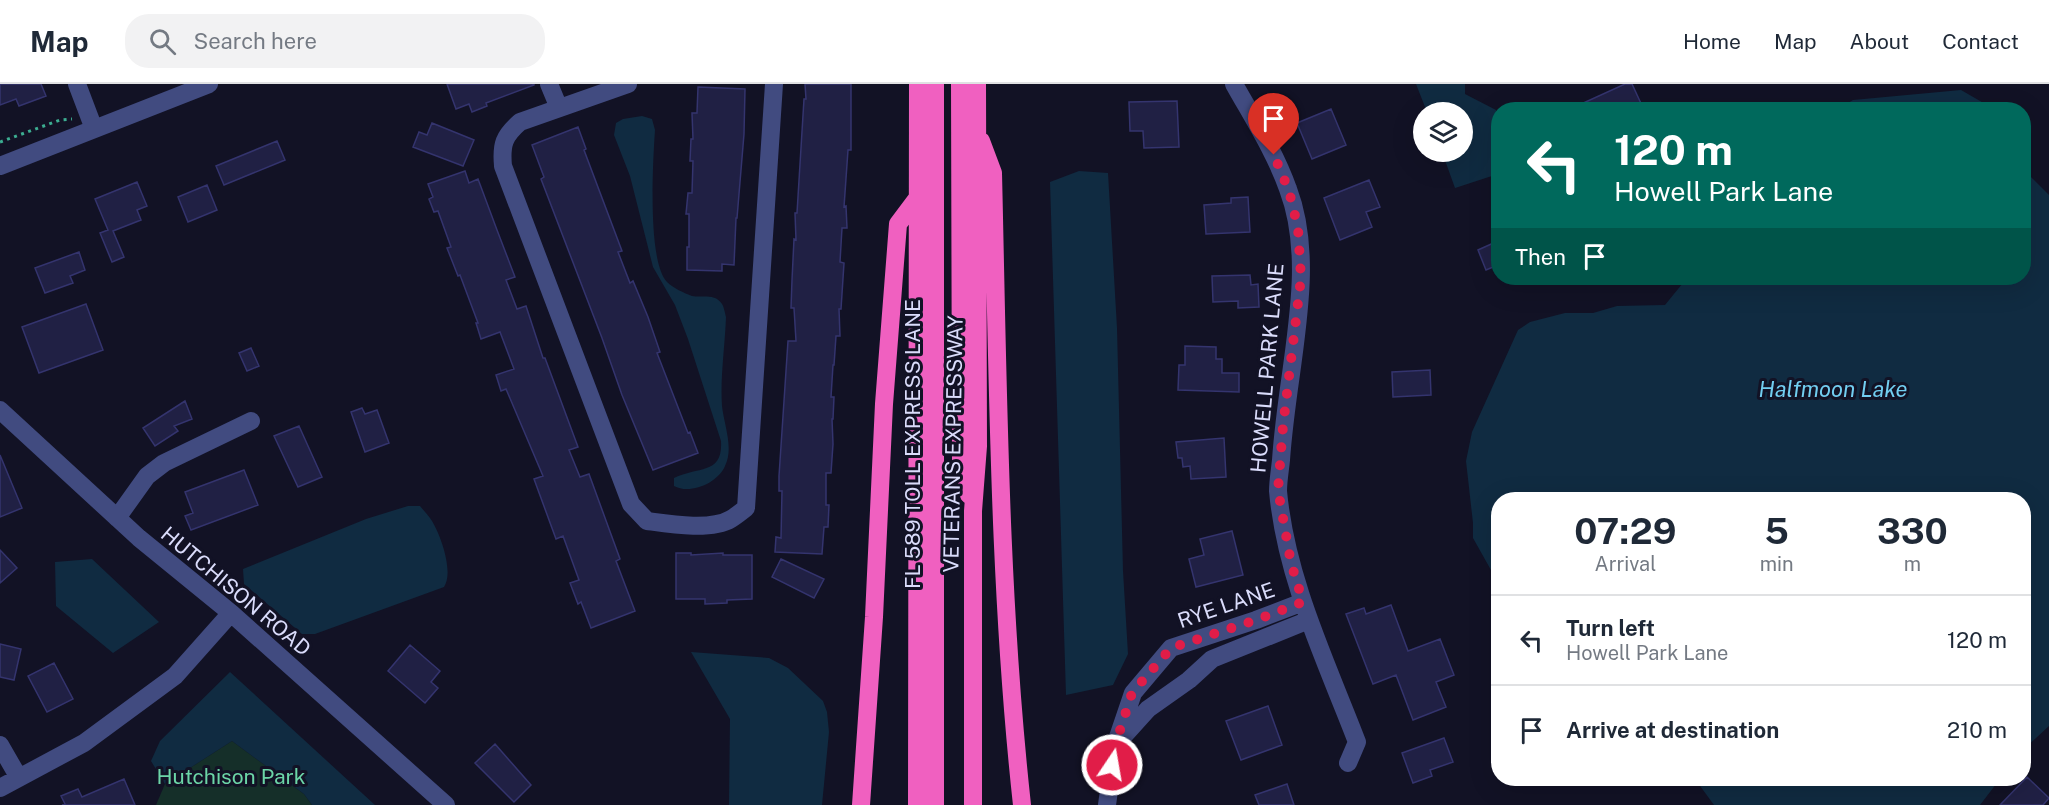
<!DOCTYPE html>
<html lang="en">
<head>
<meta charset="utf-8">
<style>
  body { margin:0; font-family:"Public Sans",sans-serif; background:#f2f2f3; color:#1f2937; height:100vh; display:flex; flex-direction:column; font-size:22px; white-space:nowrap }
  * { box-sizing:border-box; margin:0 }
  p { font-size:20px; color:#747a83 }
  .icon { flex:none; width:33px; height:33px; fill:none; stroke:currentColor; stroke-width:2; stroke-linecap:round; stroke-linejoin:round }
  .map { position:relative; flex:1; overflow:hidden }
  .details { position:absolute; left:1491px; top:408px; width:540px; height:294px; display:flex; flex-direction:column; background:#fff; border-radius:24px; box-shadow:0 6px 24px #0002 }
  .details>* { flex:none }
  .hud { position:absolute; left:1491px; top:18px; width:540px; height:183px; border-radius:24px; box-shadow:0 6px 24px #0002; background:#00695c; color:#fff; overflow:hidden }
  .fabs { position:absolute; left:1413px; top:18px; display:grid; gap:12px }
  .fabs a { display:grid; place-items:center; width:60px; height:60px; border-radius:50%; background:#fff; box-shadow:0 6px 24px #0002; font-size:30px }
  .pin { position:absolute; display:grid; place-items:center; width:51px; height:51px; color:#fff; margin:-62px -26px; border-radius:50% 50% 50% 0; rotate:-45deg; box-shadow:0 0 6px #0007 }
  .pin .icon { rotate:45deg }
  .me { position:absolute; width:66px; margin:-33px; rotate:12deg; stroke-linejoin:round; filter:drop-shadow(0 0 4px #0008) }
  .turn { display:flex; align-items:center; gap:21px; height:126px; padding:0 24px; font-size:27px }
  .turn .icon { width:78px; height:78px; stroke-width:2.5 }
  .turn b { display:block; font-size:42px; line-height:51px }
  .then { display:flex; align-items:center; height:57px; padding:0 24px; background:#0003; gap:12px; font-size:22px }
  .eta { display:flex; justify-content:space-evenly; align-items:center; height:102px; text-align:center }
  .eta b { font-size:36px; font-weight:700; line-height:42px }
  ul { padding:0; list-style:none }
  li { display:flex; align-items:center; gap:18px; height:90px; padding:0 24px; border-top:2px solid #e0e1e3 }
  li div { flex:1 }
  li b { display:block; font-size:22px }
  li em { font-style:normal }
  header { display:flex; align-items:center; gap:36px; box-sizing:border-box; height:84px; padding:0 30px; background:#fff; border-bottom:2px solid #e0e1e3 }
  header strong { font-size:28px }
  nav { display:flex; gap:33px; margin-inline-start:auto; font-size:21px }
  .search { width:420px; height:54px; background:#f2f2f3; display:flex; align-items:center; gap:15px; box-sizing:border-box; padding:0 21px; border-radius:24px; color:#747a83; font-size:22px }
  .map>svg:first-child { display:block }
  .green { fill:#152f29 }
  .water { fill:#102b41 }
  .building { fill:#202044; stroke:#34346e; stroke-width:1.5 }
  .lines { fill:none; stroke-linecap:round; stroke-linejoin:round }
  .path { stroke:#3cad91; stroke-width:3; stroke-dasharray:3 4.5; stroke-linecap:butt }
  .minor { stroke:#414b80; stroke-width:18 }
  .highway { stroke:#f060c0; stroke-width:18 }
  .route { stroke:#e11d48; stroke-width:10; stroke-dasharray:0 18 }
  .labels { text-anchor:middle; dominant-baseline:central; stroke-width:6; stroke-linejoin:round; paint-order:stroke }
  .street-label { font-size:21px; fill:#dadcfb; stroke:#121225 }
  .park-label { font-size:21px; fill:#6cd5a7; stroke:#121225 }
  .water-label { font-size:22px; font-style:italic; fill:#72cef1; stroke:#121225 }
</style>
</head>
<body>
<header>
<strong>Map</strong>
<div class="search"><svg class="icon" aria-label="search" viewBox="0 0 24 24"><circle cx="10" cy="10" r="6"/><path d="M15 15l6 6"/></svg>Search here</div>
<nav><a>Home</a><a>Map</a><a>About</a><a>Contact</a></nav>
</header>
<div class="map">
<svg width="2049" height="721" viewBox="0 0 2049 721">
  <rect width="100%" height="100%" fill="#121225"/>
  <path class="green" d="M232,657l72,53 8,11h-156l9,-21z"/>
  <path class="water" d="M1416,0h49v10l31,16 2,10v54l-43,14 -13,-36h20v-40h-35z
    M1961,6l26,15 1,4h-150l15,-9z
    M642,32l10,3 3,11c-2,31 -8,131 12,152 6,6 17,11 25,14 10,2 23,-3 30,8 2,3 3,9 4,13 -1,28 -6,62 -4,89 2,19 12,42 3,60 -7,17 -35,29 -51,20v-8c25,-12 49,-3 47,-37l-33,-102 -13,-34 -22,-38 -23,-91 -16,-41 2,-12 7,-4z
    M2024,86l25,25v531l-25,23v-249h-526v93l-2,-14 -23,-41v-15l-7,-62 6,-29 46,-102 12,-8 35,-9h28l24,-7 48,-1 22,-27h337z
    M1079,87l29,2 9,155 6,243 5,83 -15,31 -47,10 -16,-513z
    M408,422h12c4,5 9,10 12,15 9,15 22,51 12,66l-129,47h-13l-58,-50 -1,-15 123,-50z
    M92,475l67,63 -46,31 -57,-47 -1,-44z
    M691,568l78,6 19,10 35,33 4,11 2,20 -7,73h-93l1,-86z
    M230,588l145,133h-63l-8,-11 -72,-53 -67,43 -14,-23 9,-20z
    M1695,695h305l-20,26h-266z"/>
  <path class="building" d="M0,0h41l5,12 -27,10 -3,-7 -16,6z
    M447,0h87v1l-48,18 1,3 -15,6 -3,-8 -13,5z
    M805,0h46v66h-3l-4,57 2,-1 1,22h-5l-2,34 4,1 -3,46h-2l1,27h-4l-2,29h-1l-2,32h3l-1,22h-1l1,25 -2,29h-5v32h3l-1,22h-4l-2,27 -47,-2 1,-15 5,1 1,-47h-3v-15l9,-135h8l-2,-33h-3l1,-28 2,-41 2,1 -1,-27h2l7,-114h2z
    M1625,0h7l12,26h-76z
    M698,3l47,2 -1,45 -7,84h-1l-2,47 -12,-1v7l-35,-1v-23h2v-33h-3l2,-21h4l1,-32h-3l1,-22h2l-1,-26h5z
    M1177,17l2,46 -35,1 -1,-17h-13l-1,-29z
    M1331,25l15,36 -34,14 -15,-36z
    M432,39l42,17 -11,26 -50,-19 6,-15 8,3z
    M578,43l8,22 -2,1 38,101 -4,1 12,31 3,-2 15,36 12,35 -3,1 31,80 2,-1 8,21 -45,17 -31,-75 -20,-57 -61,-159 3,-2 -12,-32z
    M277,57l8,19 -61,25 -8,-19z
    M465,87l4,12 9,-4 19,51 18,47 -9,3 11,29 9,-3 17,52h2l33,89 -9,3 11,27 9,-3 31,85 -4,2 19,50 -44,17 -10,-26 -3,2 -8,-21 9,-3 -16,-44 -7,3 -22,-60 9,-3 -37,-87 -5,2 -5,-16 18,-6 -14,-37 -19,7 -5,-16h2l-18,-48 -2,1 -11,-28 4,-1 -13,-36 -4,1 -5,-13 4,-2 -5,-13z
    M1369,96l11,27 -14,5 6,15 -32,13 -16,-42z
    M137,98l10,24 -10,4 4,10 -28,11 11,26 -12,5 -12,-29 8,-3 -13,-31z
    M207,101l10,25 -29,12 -10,-25z
    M1248,113l2,35 -44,2 -2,-29 27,-2v-5z
    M1498,157v24l-12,5 -8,-20z
    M79,168l6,18 -15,6 3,7 -28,10 -10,-25z
    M1250,191l1,10 7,-1 1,23 -21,1v-7l-25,1 -1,-26z
    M86,220l17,46 -64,23 -17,-46z
    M1185,262l31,1v12h6v14h17v19l-61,-2 1,-25h6z
    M251,264l8,18 -12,5 -8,-18z
    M1430,286l1,25 -38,2 -1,-25z
    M185,317l7,18 -18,7 4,5 -23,15 -12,-18z
    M362,324l3,6 12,-4 12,33 -24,9 -14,-40z
    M299,342l23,51 -24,10 -24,-51z
    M1224,354l2,39 -35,2 -1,-13 -7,1 -1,-9h-4l-2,-16z
    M0,371l22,53 -22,9z
    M244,386l14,35 -67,25 -6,-14 8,-3 -8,-21z
    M1232,447l11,44 -47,12 -7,-28 15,-4 -4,-16z
    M0,466l17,18 -17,15z
    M676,469h15v2l32,-2v2h29v44l-25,1v3l-22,1v-5h-29z
    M781,475l43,20 -10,19 -42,-21z
    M1391,521l17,46 32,-12 14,36 -18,7 10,25 -33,13 -17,-45 -23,9 -27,-70 18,-6 2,6z
    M0,560l21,5 -7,31 -14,-3z
    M410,561l30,26 -9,11 7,6 -13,15 -37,-32z
    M54,579l19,36 -26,13 -19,-36z
    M1268,622l14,39 -41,15 -15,-39z
    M1444,654l9,24 -23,8 2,6 -19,7 -11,-30z
    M495,660l36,41 -17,17 -39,-39z
    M2027,693l22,21 -6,7h-43z
    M124,695l11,26h-73l3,-1 -4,-8 17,-7 4,8z
    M1287,700l7,21h-35l-4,-10z"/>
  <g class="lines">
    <path class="path" d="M0,58l60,-22 12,-1"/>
    <path class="minor" d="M77,0l17,45
      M549,0l10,24
      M628,0l-108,38c-16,14 -19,22 -17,44l128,338 16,17c22,3 64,10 84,-2 5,-3 10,-7 15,-11l28,-424
      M1234,0c19,34 41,68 54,105 22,58 11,125 3,185 -4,28 -8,57 -10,86 -1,10 -3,21 -3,31 8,88 48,170 79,251l-9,21
      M0,82l209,-82
      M0,326l139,128 92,75 215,192
      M117,434l30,-42 17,-13 87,-42
      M1120,656l28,-31 41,-29 23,-21 97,-39
      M0,661l19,33
      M0,704l84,-45 91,-67 56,-63
      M1107,721l8,-59 18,-53 38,-45 85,-28 47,-18"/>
    <path class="highway" d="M960,0l1,375 8,36
      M981,57l12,32c5,211 6,422 29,632
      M861,721l13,-188 10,-213 14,-180 21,-28
      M917,721l1,-721
      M935,721v-721
      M973,721v-294l5,-65 -1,-362"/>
  </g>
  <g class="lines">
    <path class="route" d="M1112,681l3,-19 17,-53 39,-45 85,-28 47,-18 -12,-39 -13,-73 5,-64 18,-148 -3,-50 -9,-37 -15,-36"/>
  </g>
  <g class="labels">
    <g class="street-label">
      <text transform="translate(1267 284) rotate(-85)">HOWELL PARK LANE</text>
      <text transform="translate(912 360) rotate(-90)">FL 589 TOLL EXPRESS LANE</text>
      <text transform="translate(953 360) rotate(-89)">VETERANS EXPRESSWAY</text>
      <text transform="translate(236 507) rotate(40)">HUTCHISON ROAD</text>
      <text transform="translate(1226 521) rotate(-19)">RYE LANE</text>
    </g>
    <g class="park-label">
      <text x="231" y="692">Hutchison Park</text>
    </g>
    <g class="water-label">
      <text x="1833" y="305">Halfmoon Lake</text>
    </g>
  </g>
</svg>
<div class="fabs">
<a><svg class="icon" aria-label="layers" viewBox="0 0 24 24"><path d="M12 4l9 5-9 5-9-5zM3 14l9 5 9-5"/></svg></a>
</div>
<div class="pin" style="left:1274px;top:71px;background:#d93025"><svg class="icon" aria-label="arrive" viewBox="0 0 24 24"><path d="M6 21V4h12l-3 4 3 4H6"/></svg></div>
<svg class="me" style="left:1112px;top:681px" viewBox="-20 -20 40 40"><circle r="17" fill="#e11d48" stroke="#fff" stroke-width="3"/><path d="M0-11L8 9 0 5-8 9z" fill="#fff"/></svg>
<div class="hud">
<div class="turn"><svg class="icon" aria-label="left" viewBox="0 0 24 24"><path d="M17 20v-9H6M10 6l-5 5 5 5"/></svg><div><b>120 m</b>Howell Park Lane</div></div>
<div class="then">Then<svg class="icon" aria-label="arrive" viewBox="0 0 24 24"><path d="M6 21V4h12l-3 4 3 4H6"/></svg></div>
</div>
<section class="details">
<div class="eta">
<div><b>07:29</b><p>Arrival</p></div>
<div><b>5</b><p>min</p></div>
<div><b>330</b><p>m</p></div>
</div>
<ul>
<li><svg class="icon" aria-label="left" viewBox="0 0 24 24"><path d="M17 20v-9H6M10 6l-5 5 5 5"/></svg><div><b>Turn left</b><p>Howell Park Lane</p></div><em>120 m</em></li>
<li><svg class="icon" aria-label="arrive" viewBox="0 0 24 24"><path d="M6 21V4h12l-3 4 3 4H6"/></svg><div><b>Arrive at destination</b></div><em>210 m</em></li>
</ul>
</section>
</div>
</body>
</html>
